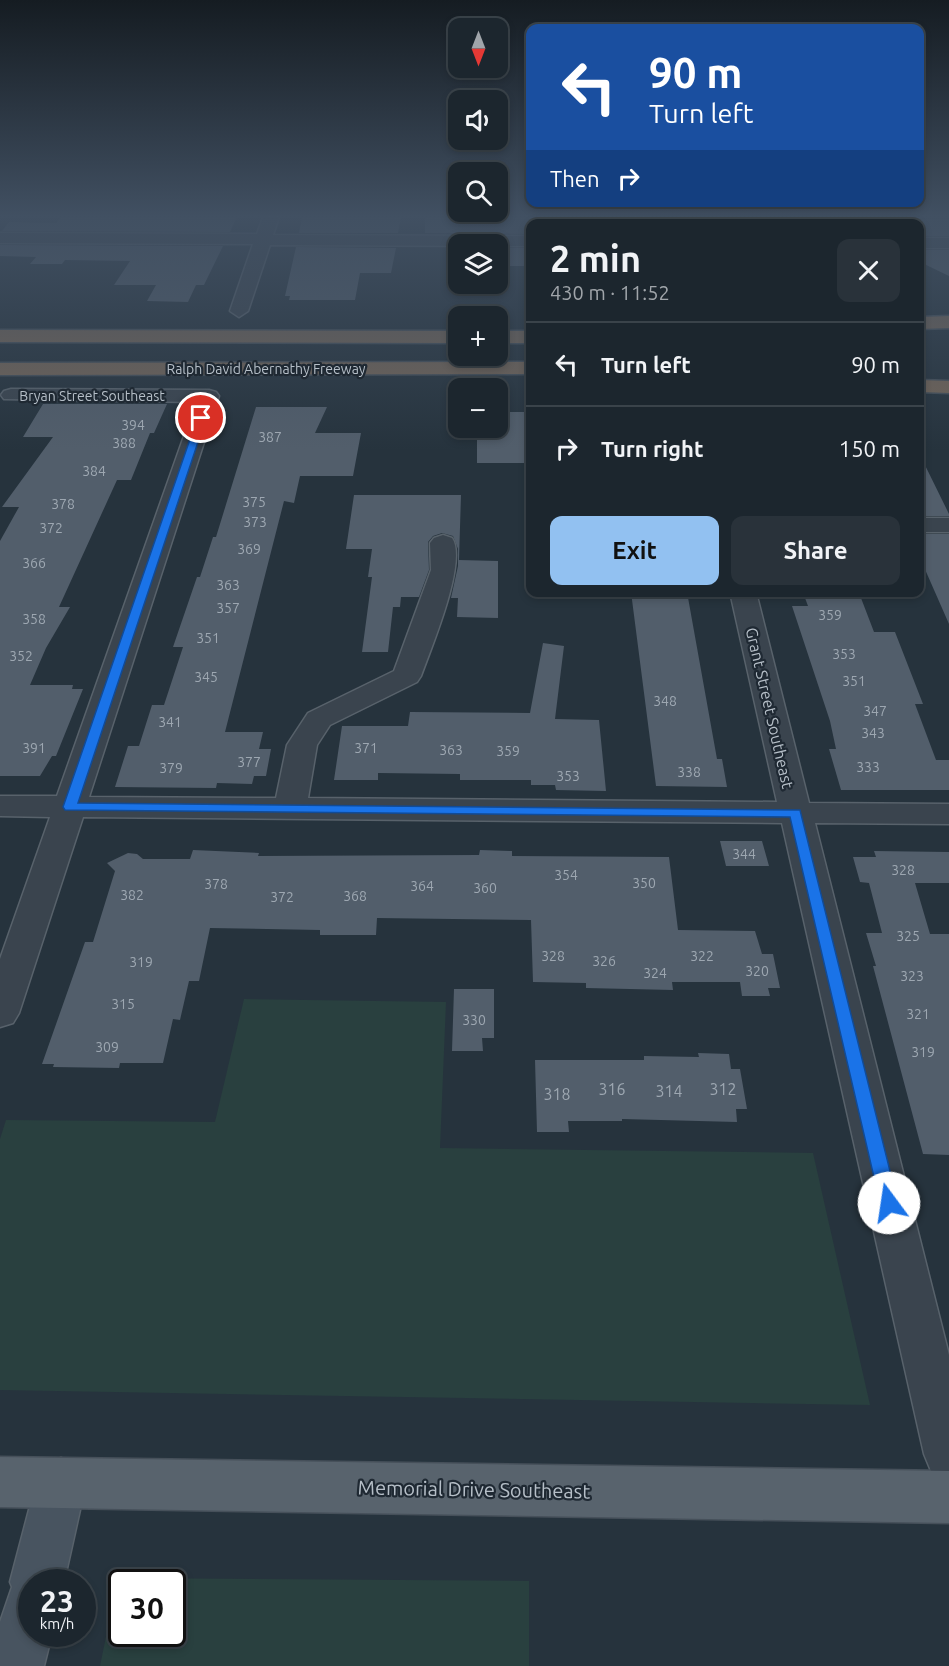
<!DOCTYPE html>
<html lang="en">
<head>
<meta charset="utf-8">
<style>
  body { margin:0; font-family:Ubuntu,sans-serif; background:#29323a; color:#f1f3f6; height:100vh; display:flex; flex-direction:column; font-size:22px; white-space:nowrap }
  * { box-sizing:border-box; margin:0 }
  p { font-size:20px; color:#a0a5aa }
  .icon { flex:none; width:33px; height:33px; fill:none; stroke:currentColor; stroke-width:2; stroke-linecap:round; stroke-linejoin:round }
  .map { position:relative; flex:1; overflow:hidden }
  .details { position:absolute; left:526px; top:219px; width:398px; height:378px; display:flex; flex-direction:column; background:#1c262e; border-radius:12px; box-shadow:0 3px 9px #0003,0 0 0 2px #3a434a }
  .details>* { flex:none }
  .banner { position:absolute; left:526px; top:24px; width:398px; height:183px; border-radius:12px; box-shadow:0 3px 9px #0003,0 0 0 2px #3a434a; background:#1a4fa0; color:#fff; overflow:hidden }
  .needle { width:39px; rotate:180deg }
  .buttons { position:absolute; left:448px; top:18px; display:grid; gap:12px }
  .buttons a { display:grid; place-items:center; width:60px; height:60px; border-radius:12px; background:#1c262e; box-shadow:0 3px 9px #0003,0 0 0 2px #3a434a; font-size:30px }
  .speed { position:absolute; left:18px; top:1569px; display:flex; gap:12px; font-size:30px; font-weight:700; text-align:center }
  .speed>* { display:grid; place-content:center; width:78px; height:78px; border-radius:50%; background:#1c262e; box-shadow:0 3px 9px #0003,0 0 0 2px #3a434a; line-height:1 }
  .speed small { font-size:15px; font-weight:400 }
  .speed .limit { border:3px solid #111; border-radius:9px; background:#fff; color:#111 }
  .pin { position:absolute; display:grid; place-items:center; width:51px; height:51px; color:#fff; margin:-26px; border:3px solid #fff; border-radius:50%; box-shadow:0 2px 6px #0007 }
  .me { position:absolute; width:66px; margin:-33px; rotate:346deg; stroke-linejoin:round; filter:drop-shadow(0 0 4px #0008) }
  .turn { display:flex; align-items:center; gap:21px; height:126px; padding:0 24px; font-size:27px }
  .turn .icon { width:78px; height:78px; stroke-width:2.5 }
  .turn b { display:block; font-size:42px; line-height:51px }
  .then { display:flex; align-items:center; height:57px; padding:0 24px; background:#0003; gap:12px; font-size:22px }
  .round { display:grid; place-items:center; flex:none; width:63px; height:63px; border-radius:12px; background:#29323a }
  .head { display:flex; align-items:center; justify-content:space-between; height:102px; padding:0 24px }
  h1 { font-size:36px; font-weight:600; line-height:45px }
  .button { display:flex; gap:12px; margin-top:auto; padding:12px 24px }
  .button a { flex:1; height:69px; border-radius:12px; background:#92c1f1; color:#111; font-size:24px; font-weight:600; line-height:69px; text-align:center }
  .button a+a { background:#29323a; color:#f1f3f6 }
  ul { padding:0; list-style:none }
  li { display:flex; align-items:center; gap:18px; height:84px; padding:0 24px; border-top:2px solid #3a434a }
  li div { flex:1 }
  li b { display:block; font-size:22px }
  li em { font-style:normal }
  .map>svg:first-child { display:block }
  .green { fill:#29403f; fill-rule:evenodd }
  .building { fill:#525e6b }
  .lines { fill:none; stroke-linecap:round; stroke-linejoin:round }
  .minor-casing { stroke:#58626b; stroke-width:3 }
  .secondary-casing { stroke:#58626b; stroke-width:3 }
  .primary-casing { stroke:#46505a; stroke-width:3 }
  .motorway-casing { stroke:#454f58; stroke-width:3 }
  .minor { fill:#3a444e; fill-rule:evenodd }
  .secondary { fill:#485460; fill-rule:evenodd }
  .primary { fill:#58636d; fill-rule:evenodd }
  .motorway { fill:#736558; fill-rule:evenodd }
  .route { fill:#1a73e8; stroke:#114b97; stroke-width:1.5 }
  .labels { text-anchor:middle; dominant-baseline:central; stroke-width:4.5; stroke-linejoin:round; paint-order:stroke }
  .far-street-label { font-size:14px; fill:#b6bfc8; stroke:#1f2933 }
  .number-label { font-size:14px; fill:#9da7b1 }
  .street-label { font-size:16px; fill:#b6bfc8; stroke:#1f2933 }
  .near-number-label { font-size:16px; fill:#9da7b1 }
  .near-street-label { font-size:20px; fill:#b6bfc8; stroke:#1f2933 }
</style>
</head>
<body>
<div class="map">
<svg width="949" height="1666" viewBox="0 0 949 1666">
  <rect width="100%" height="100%" fill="#26333d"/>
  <path class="green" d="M244,999l202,3 -6,146 373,5 57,252 -870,-15v-251l6,-19 209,2z
    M118,1578l411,3v85h-429zM122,1582h50v52h-50z"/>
  <path class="building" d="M62,217h175l-7,15 -228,-1 7,-9 47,1z
    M302,217h99l-3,16h-99z
    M425,217h106v17l-106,-1z
    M920,219h29v17h-29z
    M0,245l223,1 -19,39h-8l-8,17 -41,-1 9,-16h-42l16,-24 -65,-1 -3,4h-32l6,-7 -36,-1z
    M296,247l100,1 -5,25h-31l-5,27h-66l1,-4h-5z
    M498,248h33v18h-33z
    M920,250h29v26l-29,-14z
    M43,404h124l-13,29h-4l-19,47h-14l-58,127h11l-24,41 -16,37h43l-1,4h11l-27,67h-4l-12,20h-40v-235l19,-34h-17l51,-70h-30z
    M256,407h71l-12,26h46l-8,43h-53l-6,27 -10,-2 -59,231h38l-4,17h12l-5,27h-12l-2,8 -35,-1 -1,5 -101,-1 13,-41h11l13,-41h12l19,-58h-10l24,-70h3l13,-40h3z
    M498,412h33v51h-54v-35h21z
    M920,455l29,59v2h-29z
    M354,495h107l-2,65 39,1v57l-41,-1 1,-19h-7l7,-32v-17l-5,-13 -11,-3 -9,3 -5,6 1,28 -10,27h-18l-1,10h-7l-5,45h-26l10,-75h-4l4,-28h-26z
    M920,534h29v90l-29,-66z
    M631,592h56l30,167h5l5,28 -71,-1z
    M805,598h56l13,34h21l28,72h-8l21,56h13v30h-108l-12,-41h7l-6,-28 -38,-115h16z
    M543,643l21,3 -9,73 44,1 7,71 -50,-1 -1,-5h-24v-5h-71v-6l-82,-1v7h-44l8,-54h66l2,-14 120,1z
    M720,841h42l7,25h-43z
    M193,850l66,3 -1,3 221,-1 1,-5 32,1v5l157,1 9,73 77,1 7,23h11l7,34h-12l2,8h-28l-2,-14h-68l1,8 -87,-2v-5l-53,-1 -2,-62 -154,-2 -1,17h-56v-5l-110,-2 -11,53h-10l-9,39 -7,-1 -10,44h-43l-1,5 -66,-1 1,-3h-12l43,-122h8l22,-71 -8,-8 21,-10 9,1 6,5h47z
    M874,851l75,1v31h-34l15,51h19v221l-26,-1 -50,-188h3l-10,-33h16l-13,-50 -9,-1 -7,-25h23z
    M454,989h40v49h-12l1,13h-31z
    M698,1053l31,1 2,15h9l7,40h-11l1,13 -115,-3v2h-54l1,11h-32l-2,-72h109v-4l55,1z"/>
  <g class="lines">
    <defs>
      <path id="minor" d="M263,217h16l-6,18 258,1v10l-261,-1 -22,66 -9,6 -9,-6 23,-67 -253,-1v-10l257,1z
        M631,217h17l6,7h-18z
        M920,238h29v10h-29z
        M11,389l198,1 7,2 3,4 -130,401 187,1 11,-53 21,-32 86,-42 37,-101 -1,-27 4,-5 9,-3 9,3c16,23 -21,110 -31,138l-4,6 -87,43 -13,20 -9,53 469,4 -47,-210h26l53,211 140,1v20l-134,-1 134,532v123l-18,-7 -7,-17 -142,-631 -699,-6 -64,196 -6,10 -13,4v-68l50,-142 -50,-1v-20h57l139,-394 -192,-3 -3,-4 3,-4z
        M920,518h29v14h-29z"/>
      <path id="secondary" d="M61,1458l18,7 7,18 -22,99h-32v52h20l-8,32h-44v-44l12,-35 -2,-5 26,-99 7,-18z"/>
      <path id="primary" d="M0,1457l949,14v52l-949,-16z"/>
      <path id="motorway" d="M949,316v12l-29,1v-12z
        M0,330l459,1v12l-459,-1z
        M498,331h33v12h-33z
        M531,362v12l-531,1v-12z
        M920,380l29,1v12l-29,-1z"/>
    </defs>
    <use href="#minor" class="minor-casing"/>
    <use href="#secondary" class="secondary-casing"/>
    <use href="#primary" class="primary-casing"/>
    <use href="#motorway" class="motorway-casing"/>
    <use href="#minor" class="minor"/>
    <use href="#secondary" class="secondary"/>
    <use href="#primary" class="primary"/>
    <use href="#motorway" class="motorway"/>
  </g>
  <linearGradient id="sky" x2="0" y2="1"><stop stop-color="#151c22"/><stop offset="0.48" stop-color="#415062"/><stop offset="1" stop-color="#415062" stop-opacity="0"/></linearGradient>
  <rect width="949" height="450" fill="url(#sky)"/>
  <path class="route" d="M198,416l8,2 -128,385 722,7 98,393 -2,5 -7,2 -6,-2 -3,-5 -90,-386 -725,-7 -2,-3z"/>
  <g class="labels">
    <g class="far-street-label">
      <text x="266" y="369">Ralph David Abernathy Freeway</text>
      <text x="92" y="396">Bryan Street Southeast</text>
    </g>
    <g class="number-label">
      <text x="133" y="425">394</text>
      <text x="270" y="437">387</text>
      <text x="124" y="443">388</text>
      <text x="94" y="471">384</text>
      <text x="254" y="502">375</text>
      <text x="63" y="504">378</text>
      <text x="255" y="522">373</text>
      <text x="51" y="528">372</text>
      <text x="249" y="549">369</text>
      <text x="34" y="563">366</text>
      <text x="228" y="585">363</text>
      <text x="228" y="608">357</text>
      <text x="830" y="615">359</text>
      <text x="34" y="619">358</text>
      <text x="208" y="638">351</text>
      <text x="844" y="654">353</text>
      <text x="21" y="656">352</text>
      <text x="206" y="677">345</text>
      <text x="854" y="681">351</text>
      <text x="665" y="701">348</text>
      <text x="875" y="711">347</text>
      <text x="170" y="722">341</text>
      <text x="873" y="733">343</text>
      <text x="34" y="748">391</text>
      <text x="366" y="748">371</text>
      <text x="451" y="750">363</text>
      <text x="508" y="751">359</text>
      <text x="249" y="762">377</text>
      <text x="868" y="767">333</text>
      <text x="171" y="768">379</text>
      <text x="689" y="772">338</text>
      <text x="568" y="776">353</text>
      <text x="744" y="854">344</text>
      <text x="903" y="870">328</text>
      <text x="566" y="875">354</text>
      <text x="644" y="883">350</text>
      <text x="216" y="884">378</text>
      <text x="422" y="886">364</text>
      <text x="485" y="888">360</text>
      <text x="132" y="895">382</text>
      <text x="355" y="896">368</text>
      <text x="282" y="897">372</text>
      <text x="908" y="936">325</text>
      <text x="553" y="956">328</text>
      <text x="702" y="956">322</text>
      <text x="604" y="961">326</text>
      <text x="141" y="962">319</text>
      <text x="757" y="971">320</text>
      <text x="655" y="973">324</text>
      <text x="912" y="976">323</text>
      <text x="123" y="1004">315</text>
      <text x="918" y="1014">321</text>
      <text x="474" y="1020">330</text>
      <text x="107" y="1047">309</text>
      <text x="923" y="1052">319</text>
    </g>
    <g class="street-label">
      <text transform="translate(770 708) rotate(77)">Grant Street Southeast</text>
    </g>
    <g class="near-number-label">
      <text x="612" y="1089">316</text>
      <text x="723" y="1089">312</text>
      <text x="669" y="1091">314</text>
      <text x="557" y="1094">318</text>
    </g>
    <g class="near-street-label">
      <text transform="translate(474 1489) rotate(1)">Memorial Drive Southeast</text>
    </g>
  </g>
</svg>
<div class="buttons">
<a><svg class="needle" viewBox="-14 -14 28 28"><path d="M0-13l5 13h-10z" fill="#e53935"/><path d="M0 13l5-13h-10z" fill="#a0a5aa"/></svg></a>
<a><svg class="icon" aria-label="sound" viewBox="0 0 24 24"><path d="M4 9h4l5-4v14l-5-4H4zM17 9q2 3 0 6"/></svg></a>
<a><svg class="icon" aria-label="search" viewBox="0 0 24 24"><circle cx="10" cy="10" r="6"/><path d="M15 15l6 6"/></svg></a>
<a><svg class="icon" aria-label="layers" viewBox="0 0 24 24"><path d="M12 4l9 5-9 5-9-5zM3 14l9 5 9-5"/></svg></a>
<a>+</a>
<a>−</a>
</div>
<div class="speed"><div>23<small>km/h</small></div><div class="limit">30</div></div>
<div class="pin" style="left:201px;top:418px;background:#d93025"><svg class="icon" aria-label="arrive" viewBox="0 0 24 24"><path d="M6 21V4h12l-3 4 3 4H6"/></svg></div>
<svg class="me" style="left:889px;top:1203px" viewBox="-20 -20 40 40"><circle r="19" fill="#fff"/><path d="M0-13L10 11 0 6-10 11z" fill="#1a73e8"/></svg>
<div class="banner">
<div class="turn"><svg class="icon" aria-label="left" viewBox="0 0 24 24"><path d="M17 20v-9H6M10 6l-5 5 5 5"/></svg><div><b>90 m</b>Turn left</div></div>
<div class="then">Then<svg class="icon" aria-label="right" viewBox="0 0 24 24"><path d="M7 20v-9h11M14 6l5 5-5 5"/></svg></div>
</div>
<section class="details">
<div class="head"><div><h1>2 min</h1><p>430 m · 11:52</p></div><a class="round"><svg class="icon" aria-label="close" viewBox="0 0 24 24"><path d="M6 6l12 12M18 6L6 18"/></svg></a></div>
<ul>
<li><svg class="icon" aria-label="left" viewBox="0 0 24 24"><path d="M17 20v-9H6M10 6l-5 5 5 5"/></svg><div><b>Turn left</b></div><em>90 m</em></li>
<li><svg class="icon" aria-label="right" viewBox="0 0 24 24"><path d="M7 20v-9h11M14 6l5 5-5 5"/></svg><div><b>Turn right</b></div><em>150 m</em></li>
</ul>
<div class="button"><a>Exit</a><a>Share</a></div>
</section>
</div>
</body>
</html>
